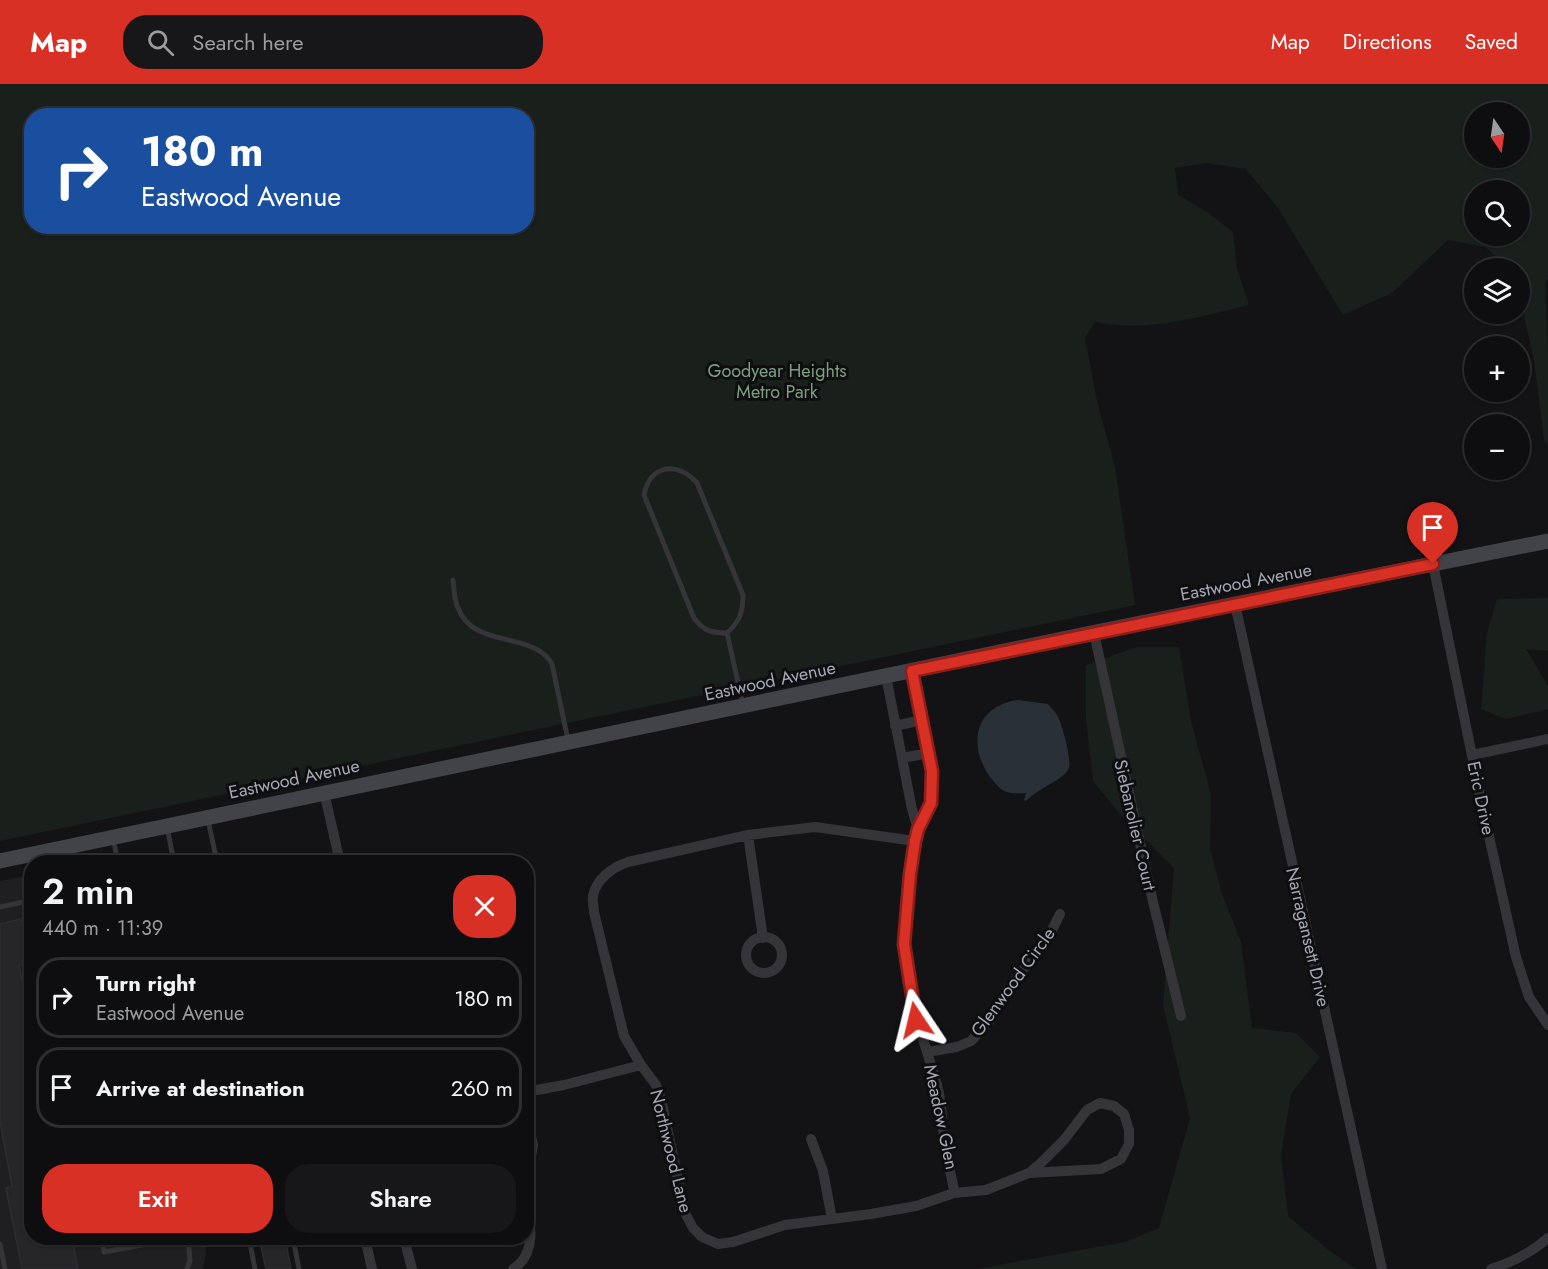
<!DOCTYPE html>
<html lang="en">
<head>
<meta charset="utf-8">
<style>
  body { margin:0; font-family:Jost,sans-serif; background:#171719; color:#f1f3f6; height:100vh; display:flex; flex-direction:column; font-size:22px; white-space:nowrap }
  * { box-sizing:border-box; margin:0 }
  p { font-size:20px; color:#9b9c9f }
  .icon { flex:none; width:33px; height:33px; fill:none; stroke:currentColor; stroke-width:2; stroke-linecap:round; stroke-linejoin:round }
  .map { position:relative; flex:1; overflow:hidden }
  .drawer { position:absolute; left:24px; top:771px; width:510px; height:390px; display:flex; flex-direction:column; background:#0e0e10; border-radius:24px; box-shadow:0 2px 4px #0004,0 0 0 2px #2e2e30 }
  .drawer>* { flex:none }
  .banner { position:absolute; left:24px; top:24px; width:510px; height:126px; border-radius:24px; box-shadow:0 2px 4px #0004,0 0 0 2px #2e2e30; background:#1a4fa0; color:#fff; overflow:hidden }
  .needle { width:39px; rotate:167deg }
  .buttons { position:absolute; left:1464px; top:18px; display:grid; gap:12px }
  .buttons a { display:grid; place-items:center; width:66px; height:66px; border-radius:50%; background:#0e0e10; box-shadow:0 2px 4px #0004,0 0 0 2px #2e2e30; font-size:30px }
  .pin { position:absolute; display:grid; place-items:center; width:51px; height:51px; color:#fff; margin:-62px -26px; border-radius:50% 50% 50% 0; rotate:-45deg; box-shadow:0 0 6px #0007 }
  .pin .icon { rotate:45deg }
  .me { position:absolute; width:66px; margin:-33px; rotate:350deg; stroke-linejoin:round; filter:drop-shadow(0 0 4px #0008) }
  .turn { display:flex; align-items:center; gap:21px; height:126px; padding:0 18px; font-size:27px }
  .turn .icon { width:78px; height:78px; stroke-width:2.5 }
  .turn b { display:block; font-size:42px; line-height:51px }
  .round { display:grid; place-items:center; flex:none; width:63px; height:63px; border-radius:24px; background:#171719 }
  .head { display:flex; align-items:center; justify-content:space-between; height:102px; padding:0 18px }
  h1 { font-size:36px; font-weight:600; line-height:45px }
  .cta { display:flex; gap:12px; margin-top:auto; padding:12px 18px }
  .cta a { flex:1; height:69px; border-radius:24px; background:#d93025; color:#fff; font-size:24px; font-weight:600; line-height:69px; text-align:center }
  .cta a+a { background:#171719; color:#f1f3f6 }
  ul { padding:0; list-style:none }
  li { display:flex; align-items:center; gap:18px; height:81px; margin:0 12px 9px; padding:0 6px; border:3px solid #2e2e30; border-radius:24px }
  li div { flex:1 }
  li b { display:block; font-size:22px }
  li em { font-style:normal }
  header { display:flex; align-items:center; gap:36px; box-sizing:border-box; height:84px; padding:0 30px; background:#d93025; color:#fff }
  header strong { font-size:28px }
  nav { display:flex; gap:33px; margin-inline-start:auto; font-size:21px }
  .search { width:420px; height:54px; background:#171719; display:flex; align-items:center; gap:15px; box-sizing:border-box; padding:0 21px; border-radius:24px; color:#9b9c9f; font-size:22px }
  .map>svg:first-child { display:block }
  .built { fill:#1f1f21 }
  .green { fill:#191f1b; fill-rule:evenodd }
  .water { fill:#2a3038 }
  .building { fill:#262629; stroke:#2d2d30; stroke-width:1.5 }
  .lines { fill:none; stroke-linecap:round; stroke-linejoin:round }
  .lane { stroke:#343439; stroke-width:5 }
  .street { stroke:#343439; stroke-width:10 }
  .secondary { stroke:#424349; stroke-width:15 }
  .route-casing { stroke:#8d1f18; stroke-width:15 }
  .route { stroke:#d93025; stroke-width:10 }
  .labels { text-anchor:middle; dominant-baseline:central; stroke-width:6; stroke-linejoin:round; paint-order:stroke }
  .park-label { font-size:18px; fill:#7c9f82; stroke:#0e0e10 }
  .street-label { font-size:18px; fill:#a5a8b5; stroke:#0e0e10 }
</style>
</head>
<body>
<header>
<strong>Map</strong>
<div class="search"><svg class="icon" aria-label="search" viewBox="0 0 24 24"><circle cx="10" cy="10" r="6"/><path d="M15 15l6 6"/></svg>Search here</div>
<nav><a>Map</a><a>Directions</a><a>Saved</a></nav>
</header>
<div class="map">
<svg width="1548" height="1185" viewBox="0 0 1548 1185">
  <rect width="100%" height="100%" fill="#131315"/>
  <path class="built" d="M31,791l1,363h171l3,13 -3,18h-203v-388z"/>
  <path class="green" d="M0,0h1548v195l-3,3 3,70v92l-4,-4 -10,-80 -14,-62v-30h-10l-25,-21 -37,-7 -56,53 -49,22 -65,-107 -32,-39 -39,-6 -32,5 3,27 29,17 26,20 4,37 12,36c-50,12 -103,28 -154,17l-10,16 12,63 18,66 20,138 -1135,236zM1474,28h46v46h-46zM32,32h494v110h-494zM1474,106h46v46h-46z
    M1548,514v53l-22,-2 22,37v23l-42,10 -25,-10 6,-76 10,-34z
    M1137,563h42l12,74 20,74 -1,54 12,45 19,48 11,86 44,5 24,24 -29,37 -10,61 7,61 44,37 25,16h-381l149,-27 34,-14 31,-110 -27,-113 11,-137 -55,-55 -26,-32 -7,-62v-54z"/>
  <path class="water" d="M1018,616l30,4c3,4 7,7 9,11 5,9 16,47 11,55 -6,10 -31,19 -42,31l-2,-1 2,-7c-6,0 -13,1 -19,-1 -7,-2 -12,-9 -17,-15 -23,-33 -15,-71 28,-77z"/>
  <path class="building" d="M21,835l9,44 -11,2 13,66v207h40l6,31h-56l-16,-81 6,-2 -12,-65v-197z
    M259,1154h26l6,31h-25z"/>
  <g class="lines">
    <path class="lane" d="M453,496c1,9 1,20 5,28 16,42 75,22 94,56l16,76
      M727,549c-16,0 -23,-2 -33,-15l-50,-123c6,-31 34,-34 53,-12l46,112c0,17 -3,26 -16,38l16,72
      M208,736l9,42
      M167,743l7,35
      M113,754l5,24
      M0,823l32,-7
      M102,1154l2,14 75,-14
      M249,1154l6,31
      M293,1154l6,31
      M0,1160l5,25
      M187,1185l3,-8 -2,-23"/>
    <path class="street" d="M1433,480l49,241 34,152 13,40 19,28
      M1235,520l147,665
      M1094,549l59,269 28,114
      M912,587l20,100c0,10 2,21 -1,31 -4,13 -13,24 -16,38 -6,29 -11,74 -10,104 0,49 19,95 32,141 6,21 5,42 8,63 2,16 8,29 9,45
      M886,592l26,133 6,20
      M895,642l27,-6
      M1472,671l76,-16
      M902,674l27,-5
      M324,708l16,70
      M748,751l15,103
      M915,757l-100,-14 -67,8 -120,27c-15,5 -32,17 -35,34 -1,5 1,11 1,16l30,124 17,29 15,20 5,14 24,114 8,15 9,9 16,7 15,-2 52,-17 86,-11 45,-8 38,-13 32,-3 43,-17 72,-4 20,-10 8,-15v-14l-5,-16 -10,-8 -14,-3 -13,7 -23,30 -22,22 -13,11
      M746 871a18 18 0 1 1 36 0a18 18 0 1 1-36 0Z
      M927,968l30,-5 14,-6 19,-20 10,-19 16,-24 30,-36 14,-28
      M526,1008l38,-7 77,-20
      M526,1029l7,32 -7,43
      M811,1055l12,32 9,48
      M365,1154l7,31
      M404,1154l8,31
      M513,1185c24,-15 18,-46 13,-70
      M1491,1185c22,-7 40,-16 57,-31"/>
    <path class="secondary" d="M0,777l1086,-227 462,-93"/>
  </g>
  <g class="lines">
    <defs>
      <path id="route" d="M916,936l-12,-76 6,-70 5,-33 3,-12 13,-26 1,-32 -20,-100 521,-107"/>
    </defs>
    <use href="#route" class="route-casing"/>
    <use href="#route" class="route"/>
  </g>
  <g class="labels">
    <g class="park-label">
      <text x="777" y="287">Goodyear Heights<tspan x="777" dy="21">Metro Park</tspan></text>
    </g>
    <g class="street-label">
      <text transform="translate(1246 498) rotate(-11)">Eastwood Avenue</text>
      <text transform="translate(770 597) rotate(-12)">Eastwood Avenue</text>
      <text transform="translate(294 695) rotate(-12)">Eastwood Avenue</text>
      <text transform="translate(1481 714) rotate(78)">Eric Drive</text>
      <text transform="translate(1135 741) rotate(77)">Siebanolier Court</text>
      <text transform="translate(1308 853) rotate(77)">Narragansett Drive</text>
      <text transform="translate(1013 898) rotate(-54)">Glenwood Circle</text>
      <text transform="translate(941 1033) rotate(78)">Meadow Glen</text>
      <text transform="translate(671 1067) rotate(76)">Northwood Lane</text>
    </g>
  </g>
</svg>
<div class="buttons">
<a><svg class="needle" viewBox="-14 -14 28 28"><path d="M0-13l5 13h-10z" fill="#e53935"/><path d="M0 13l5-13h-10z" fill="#9b9c9f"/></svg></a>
<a><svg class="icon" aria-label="search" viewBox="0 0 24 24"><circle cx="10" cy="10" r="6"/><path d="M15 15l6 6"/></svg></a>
<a><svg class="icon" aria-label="layers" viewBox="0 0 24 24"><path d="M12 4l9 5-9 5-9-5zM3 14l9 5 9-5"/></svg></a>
<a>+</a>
<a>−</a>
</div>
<div class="pin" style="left:1433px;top:480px;background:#d93025"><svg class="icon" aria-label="arrive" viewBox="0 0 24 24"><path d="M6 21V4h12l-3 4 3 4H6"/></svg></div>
<svg class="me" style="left:916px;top:936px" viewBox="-20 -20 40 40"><path d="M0-17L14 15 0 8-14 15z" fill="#d93025" stroke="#fff" stroke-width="4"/></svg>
<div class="banner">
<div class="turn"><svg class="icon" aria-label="right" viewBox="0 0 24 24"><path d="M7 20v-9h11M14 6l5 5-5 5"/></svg><div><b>180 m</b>Eastwood Avenue</div></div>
</div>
<section class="drawer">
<div class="head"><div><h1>2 min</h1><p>440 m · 11:39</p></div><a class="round" style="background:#d93025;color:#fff"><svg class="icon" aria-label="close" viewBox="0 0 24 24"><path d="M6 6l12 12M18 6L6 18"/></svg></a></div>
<ul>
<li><svg class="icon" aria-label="right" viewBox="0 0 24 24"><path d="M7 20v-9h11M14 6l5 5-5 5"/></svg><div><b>Turn right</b><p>Eastwood Avenue</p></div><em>180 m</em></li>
<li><svg class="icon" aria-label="arrive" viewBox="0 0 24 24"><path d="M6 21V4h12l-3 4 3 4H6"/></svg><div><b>Arrive at destination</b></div><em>260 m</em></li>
</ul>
<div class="cta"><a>Exit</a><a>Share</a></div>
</section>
</div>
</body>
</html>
